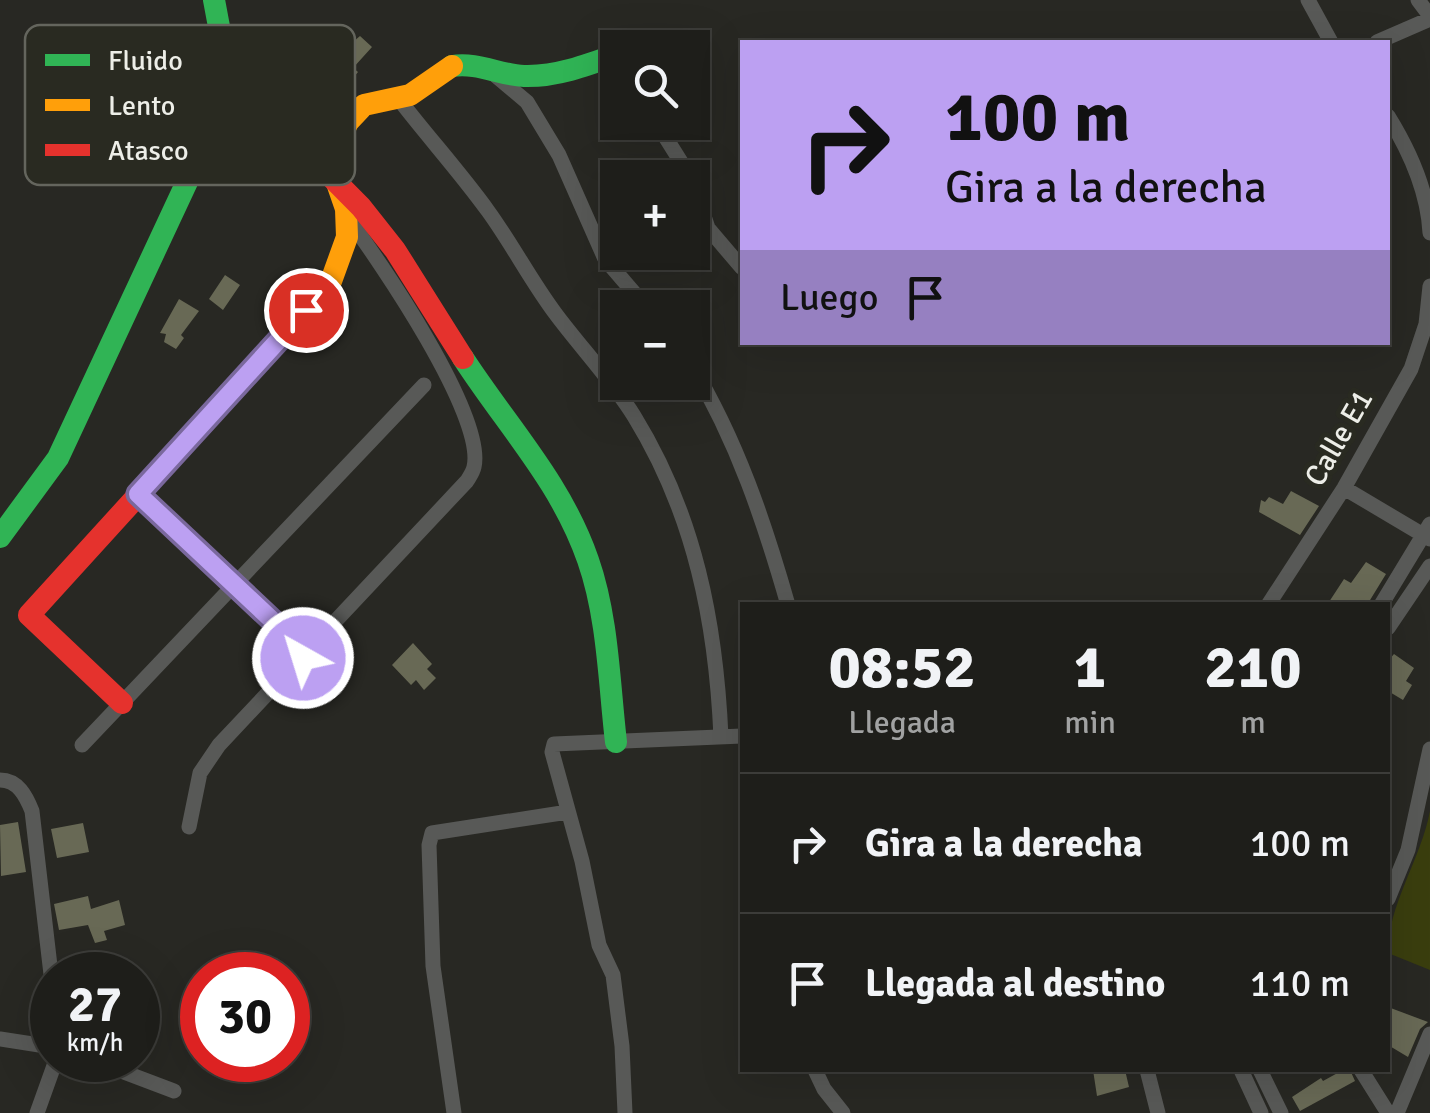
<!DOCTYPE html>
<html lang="es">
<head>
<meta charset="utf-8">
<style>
  body { margin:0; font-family:Signika,sans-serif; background:#262723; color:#f1f3f6; height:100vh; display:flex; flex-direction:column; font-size:38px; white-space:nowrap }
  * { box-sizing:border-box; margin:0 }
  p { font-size:32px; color:#a1a2a2 }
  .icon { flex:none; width:55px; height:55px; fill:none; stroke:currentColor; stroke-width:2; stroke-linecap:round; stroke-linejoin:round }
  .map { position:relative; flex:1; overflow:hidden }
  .side { position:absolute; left:740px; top:602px; width:650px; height:470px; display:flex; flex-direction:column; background:#1e1e1a; border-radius:0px; box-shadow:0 10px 40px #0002,0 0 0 2px #3c3c39 }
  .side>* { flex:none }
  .banner { position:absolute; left:740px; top:40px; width:650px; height:305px; border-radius:0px; box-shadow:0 10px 40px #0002,0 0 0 2px #3c3c39; background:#bca0f2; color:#111; overflow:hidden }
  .buttons { position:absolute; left:600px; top:30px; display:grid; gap:20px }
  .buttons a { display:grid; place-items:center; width:110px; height:110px; border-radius:0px; background:#1e1e1a; box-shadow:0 10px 40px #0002,0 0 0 2px #3c3c39; font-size:50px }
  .speed { position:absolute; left:30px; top:952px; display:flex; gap:20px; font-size:50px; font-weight:700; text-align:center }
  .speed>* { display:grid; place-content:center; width:130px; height:130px; border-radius:50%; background:#1e1e1a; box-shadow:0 10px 40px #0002,0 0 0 2px #3c3c39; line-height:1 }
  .speed small { font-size:25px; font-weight:400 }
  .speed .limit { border:15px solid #d22; background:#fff; color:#111 }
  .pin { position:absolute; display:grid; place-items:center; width:85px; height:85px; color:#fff; margin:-42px; border:5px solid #fff; border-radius:50%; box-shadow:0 2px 10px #0007 }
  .me { position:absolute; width:110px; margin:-55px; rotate:321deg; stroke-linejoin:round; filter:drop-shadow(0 0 8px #0008) }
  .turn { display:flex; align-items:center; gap:35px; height:210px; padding:0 40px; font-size:45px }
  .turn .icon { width:130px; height:130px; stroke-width:2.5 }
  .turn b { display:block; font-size:70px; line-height:85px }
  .then { display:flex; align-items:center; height:95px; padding:0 40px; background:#0003; gap:20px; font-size:38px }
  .eta { display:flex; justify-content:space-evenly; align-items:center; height:170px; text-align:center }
  .eta b { font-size:60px; font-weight:700; line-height:70px }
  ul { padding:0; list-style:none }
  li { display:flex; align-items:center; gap:30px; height:140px; padding:0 40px; border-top:2px solid #3c3c39 }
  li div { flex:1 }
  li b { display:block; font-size:38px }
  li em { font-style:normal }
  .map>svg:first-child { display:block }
  .green { fill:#3a3e0e }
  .building { fill:#686955 }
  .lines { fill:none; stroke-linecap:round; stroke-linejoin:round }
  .street { stroke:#585957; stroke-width:15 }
  .fast { stroke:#30b455; stroke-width:22 }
  .slow { stroke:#ff9f0a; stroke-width:22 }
  .jam { stroke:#e5322d; stroke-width:22 }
  .route-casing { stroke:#7a689d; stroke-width:25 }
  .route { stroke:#bca0f2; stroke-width:18 }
  .labels { text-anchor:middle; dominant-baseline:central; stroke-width:10; stroke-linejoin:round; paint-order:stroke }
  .street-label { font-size:30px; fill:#edeee8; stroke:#292a21 }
  .key { fill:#292a21; stroke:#64655d; stroke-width:2.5 }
  .key-label { font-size:28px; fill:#edeee8 }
</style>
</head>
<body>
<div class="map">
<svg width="1430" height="1113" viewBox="0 0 1430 1113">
  <rect width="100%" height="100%" fill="#282823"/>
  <path class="green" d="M1430,811v159l-42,-17c-1,-46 33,-94 42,-142z"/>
  <path class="building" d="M360,36l12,11 -19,21 5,4 -15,18 -9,-8 6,-8 -9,-6 7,-13z
    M225,275l15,10 -17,25 -14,-11z
    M179,299l20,12 -18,24 3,3 -8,11 -12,-7 2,-8 -6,-1z
    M1291,491l28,15 -19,29 -41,-23 2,-12 4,2 4,-5 14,7z
    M1366,562l20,12 -19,31h-40l17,-26 7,4z
    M413,643l19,21 -5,5 9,9 -12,12 -8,-10 -5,5 -19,-20z
    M1394,654l20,14 -8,13 6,4 -9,15 -15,-9v-30z
    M18,822l8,50 -25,4 -1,-51z
    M83,823l6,29 -32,6 -6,-29z
    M88,896l3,13 28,-9 6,25 -21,6 3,9 -12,3 -7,-18 -29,5 -5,-26z
    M1388,1007l40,15 -8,7 -12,28 -20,-12z
    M1093,1070h32l4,17 -32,9z
    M1343,1070h7l5,11 -55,30 -8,-14 29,-19 2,3z"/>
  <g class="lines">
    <path class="street" d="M1308,0l23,42
      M1418,0l12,16
      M1377,42l53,-23
      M489,70l38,32 32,53 46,104 42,49
      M398,98c29,38 62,74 90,113 24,33 43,70 67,102 26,35 56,66 79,103 61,99 82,207 87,321
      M1388,116c21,34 40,76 42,117
      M656,122l35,56
      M692,181l16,47 34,40
      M692,366c45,75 72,155 96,239
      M1344,488l86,51
      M138,495l169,158
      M1268,605l76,-117 67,-119 15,-45 4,-38
      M1381,605l49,-81
      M1388,628l42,-62
      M82,745l342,-360
      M0,780c18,0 26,16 32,31l20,172
      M189,827l11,-54 19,-28 248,-264c3,-5 6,-9 7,-14 12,-51 -95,-207 -127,-250
      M1388,899l20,-49 22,-101
      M0,1039l52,8
      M92,1060l82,31
      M815,1070l9,19 19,24
      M1147,1070l11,43
      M1241,1070l20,43
      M1260,1070l21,43
      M1361,1070l27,43
      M37,1113l19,-53
      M454,1113l-21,-147 -4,-121 3,-12 136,-21
      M625,1113l-3,-67 -9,-71 -14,-30 -17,-84 -30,-109 2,-8 188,-8
      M1397,1113l33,-79"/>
    <path class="fast" d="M452,66c26,-4 47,9 72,10 32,1 64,-11 94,-22
      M463,358c44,68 98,124 125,202 20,57 21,122 28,182
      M0,537l58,-79 135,-289 25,-71 5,-50 -9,-48"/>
    <path class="slow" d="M283,336l47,-52 17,-47 -1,-28 -10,-29 -1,-31 13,-27 16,-17 46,-10 42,-29"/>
    <path class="jam" d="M223,48l33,53 105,106 34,43 68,108
      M122,703l-93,-88 254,-279"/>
  </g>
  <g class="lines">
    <defs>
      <path id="route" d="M303,658l4,-5 -169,-159 168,-184"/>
    </defs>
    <use href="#route" class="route-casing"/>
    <use href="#route" class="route"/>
  </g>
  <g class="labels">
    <g class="street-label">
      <text transform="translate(1339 438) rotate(-60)">Calle E1</text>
    </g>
  </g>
  <rect x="25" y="25" width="330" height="160" rx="15" class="key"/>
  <rect x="45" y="54" width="45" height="12" fill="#30b455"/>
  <rect x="45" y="99" width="45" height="12" fill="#ff9f0a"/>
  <rect x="45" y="144" width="45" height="12" fill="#e5322d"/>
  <g class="key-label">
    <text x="108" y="70">Fluido</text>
    <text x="108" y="115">Lento</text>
    <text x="108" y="160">Atasco</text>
  </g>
</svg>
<div class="buttons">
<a><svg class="icon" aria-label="search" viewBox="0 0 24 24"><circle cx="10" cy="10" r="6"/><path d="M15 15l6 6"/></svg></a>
<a>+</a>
<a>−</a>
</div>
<div class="speed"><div>27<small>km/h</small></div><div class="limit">30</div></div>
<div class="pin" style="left:306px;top:310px;background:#d93025"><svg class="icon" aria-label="arrive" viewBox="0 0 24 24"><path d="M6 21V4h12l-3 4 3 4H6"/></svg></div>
<svg class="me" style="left:303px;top:658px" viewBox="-20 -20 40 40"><circle r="17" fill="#bca0f2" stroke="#fff" stroke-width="3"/><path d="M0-11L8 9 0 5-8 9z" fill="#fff"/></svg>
<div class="banner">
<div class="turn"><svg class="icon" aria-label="right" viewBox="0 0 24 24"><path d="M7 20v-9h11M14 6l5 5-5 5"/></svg><div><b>100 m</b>Gira a la derecha</div></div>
<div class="then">Luego<svg class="icon" aria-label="arrive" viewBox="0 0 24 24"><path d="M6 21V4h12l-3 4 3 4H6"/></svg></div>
</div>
<section class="side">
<div class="eta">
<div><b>08:52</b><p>Llegada</p></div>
<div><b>1</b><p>min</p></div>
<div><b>210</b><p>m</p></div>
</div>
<ul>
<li><svg class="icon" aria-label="right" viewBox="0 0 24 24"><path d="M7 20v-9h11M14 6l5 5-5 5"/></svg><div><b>Gira a la derecha</b></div><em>100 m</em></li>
<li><svg class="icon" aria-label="arrive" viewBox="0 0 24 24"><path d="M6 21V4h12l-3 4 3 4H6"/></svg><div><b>Llegada al destino</b></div><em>110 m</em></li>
</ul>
</section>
</div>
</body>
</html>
